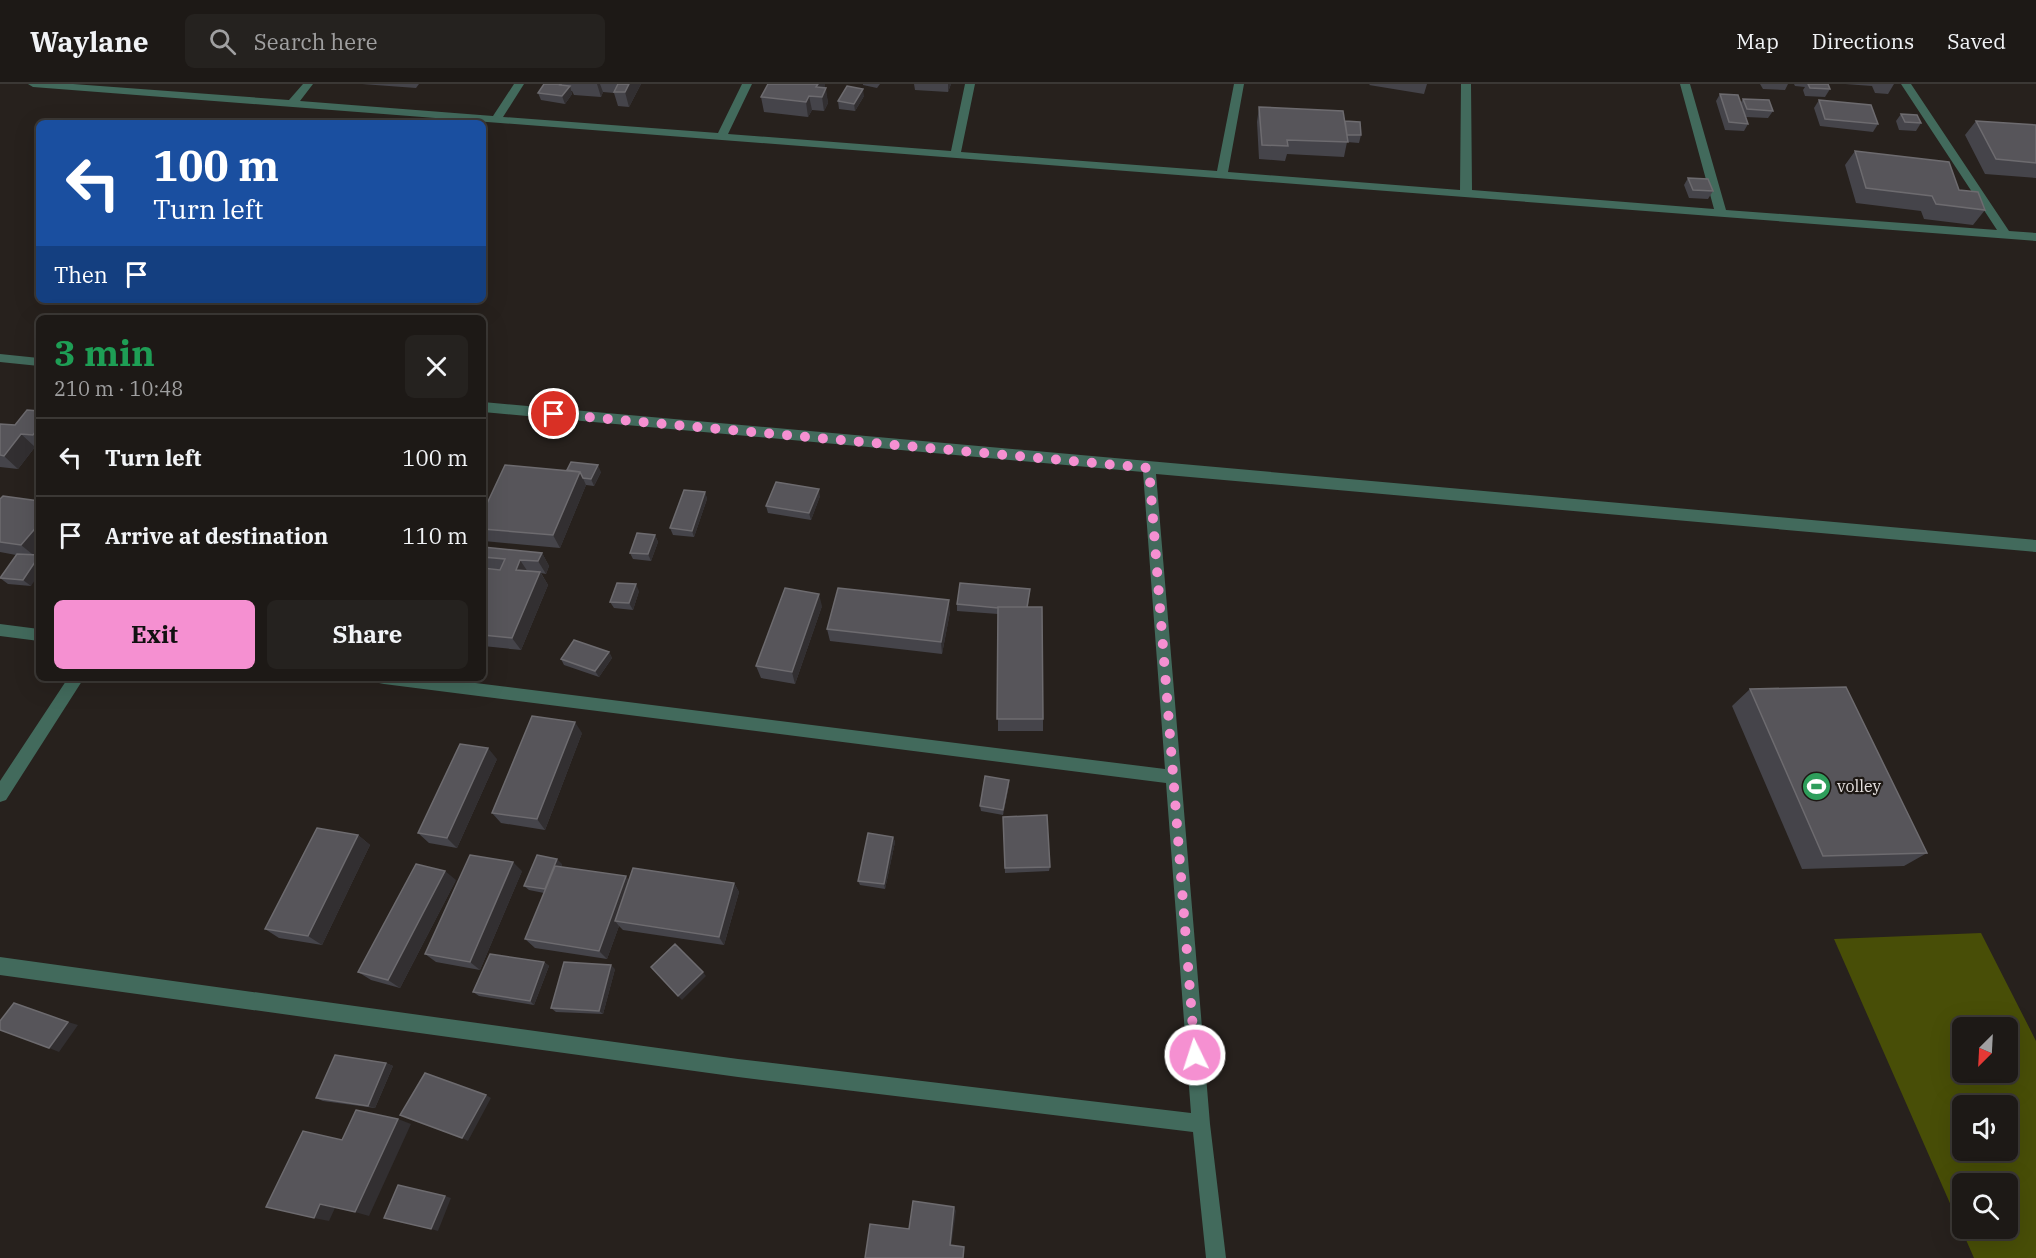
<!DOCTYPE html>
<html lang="en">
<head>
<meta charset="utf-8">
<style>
  body { margin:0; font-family:"IBM Plex Serif",serif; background:#25221f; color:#f1f3f6; height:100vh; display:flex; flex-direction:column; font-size:22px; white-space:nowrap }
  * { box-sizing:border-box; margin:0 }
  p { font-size:20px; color:#a0a0a1 }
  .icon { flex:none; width:33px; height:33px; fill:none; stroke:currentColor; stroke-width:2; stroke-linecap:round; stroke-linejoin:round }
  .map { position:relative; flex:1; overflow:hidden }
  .side { position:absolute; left:36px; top:231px; width:450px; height:366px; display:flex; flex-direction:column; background:#1d1916; border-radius:9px; box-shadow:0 6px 24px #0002,0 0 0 2px #3b3835 }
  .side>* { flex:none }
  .banner { position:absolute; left:36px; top:36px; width:450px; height:183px; border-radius:9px; box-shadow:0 6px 24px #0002,0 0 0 2px #3b3835; background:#1a4fa0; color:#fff; overflow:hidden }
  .needle { width:39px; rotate:204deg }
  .buttons { position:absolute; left:1952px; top:933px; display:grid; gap:12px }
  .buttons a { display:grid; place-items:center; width:66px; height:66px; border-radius:9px; background:#1d1916; box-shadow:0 6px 24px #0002,0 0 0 2px #3b3835; font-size:30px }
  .pin { position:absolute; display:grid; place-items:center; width:51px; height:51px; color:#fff; margin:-26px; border:3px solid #fff; border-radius:50%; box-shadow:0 2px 6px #0007 }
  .me { position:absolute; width:66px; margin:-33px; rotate:356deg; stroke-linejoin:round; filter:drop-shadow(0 0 4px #0008) }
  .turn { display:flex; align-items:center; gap:21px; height:126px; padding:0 18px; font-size:27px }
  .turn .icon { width:78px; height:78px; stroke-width:2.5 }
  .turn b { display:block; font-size:42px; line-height:51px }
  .then { display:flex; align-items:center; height:57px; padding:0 18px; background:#0003; gap:12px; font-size:22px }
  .round { display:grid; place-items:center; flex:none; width:63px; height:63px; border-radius:9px; background:#25221f }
  .head { display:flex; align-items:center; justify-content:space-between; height:102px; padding:0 18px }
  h1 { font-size:36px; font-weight:700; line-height:45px; color:#1e9e55 }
  .button { display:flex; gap:12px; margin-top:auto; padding:12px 18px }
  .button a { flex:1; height:69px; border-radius:9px; background:#f590d1; color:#111; font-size:24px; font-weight:700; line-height:69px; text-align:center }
  .button a+a { background:#25221f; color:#f1f3f6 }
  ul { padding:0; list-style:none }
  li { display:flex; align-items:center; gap:18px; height:78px; padding:0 18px; border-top:2px solid #3b3835 }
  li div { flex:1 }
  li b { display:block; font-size:22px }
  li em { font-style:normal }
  header { display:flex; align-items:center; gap:36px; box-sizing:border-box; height:84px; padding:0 30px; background:#1d1916; border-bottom:2px solid #3b3835 }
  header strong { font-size:28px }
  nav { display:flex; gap:33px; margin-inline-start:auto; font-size:21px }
  .search { width:420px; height:54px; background:#25221f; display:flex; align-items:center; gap:15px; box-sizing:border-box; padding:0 21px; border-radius:9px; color:#a0a0a1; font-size:22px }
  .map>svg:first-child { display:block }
  .green { fill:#484e07; fill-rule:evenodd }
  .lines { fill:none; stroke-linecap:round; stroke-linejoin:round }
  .street { fill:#426a5c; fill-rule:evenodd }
  .wall { fill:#45444a }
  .shaded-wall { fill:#322f31 }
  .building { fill:#57555a; stroke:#6d6b6f; stroke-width:1.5 }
  .route { stroke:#f590d1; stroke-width:10; stroke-dasharray:0 18 }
  .labels { text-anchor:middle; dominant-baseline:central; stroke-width:4.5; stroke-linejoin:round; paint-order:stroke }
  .poi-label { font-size:16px; fill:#e7e2e0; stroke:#1d1814; text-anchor:start }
</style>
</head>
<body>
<header>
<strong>Waylane</strong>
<div class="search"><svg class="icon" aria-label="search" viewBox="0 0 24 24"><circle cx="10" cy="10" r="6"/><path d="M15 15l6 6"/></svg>Search here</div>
<nav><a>Map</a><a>Directions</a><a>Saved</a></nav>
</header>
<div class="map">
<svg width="2036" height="1174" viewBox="0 0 2036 1174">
  <rect width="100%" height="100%" fill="#27211d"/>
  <path class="green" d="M1981,849l55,108v217h-62l-140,-319zM1962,944h45v44h-45zM1962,1022h45v44h-45zM1962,1100h45v44h-45z"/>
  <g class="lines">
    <path class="street" d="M28,0h45l216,16 14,-16h10l-13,17 193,15 21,-32h10l-21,33 215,16 24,-49h10l-24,50 223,17 14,-67h10l-14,68 256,19 17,-87h10l-16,88 232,18 1,-106h10l1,106 242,19 -34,-125h10l36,126 271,20 -96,-146h10l98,147 27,2v8l-2003,-154z
      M0,270l39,4v8l-39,-4z
      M483,318l1553,138v12l-880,-78 54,650 16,134h-20l-13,-126 -455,-55 -738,-102v-18l738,102 453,54 -25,-330 -782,-99 -5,-1 -3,-5h59l730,91 -22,-297 -660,-60z
      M0,540l39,5v12l-39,-5z
      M68,594h16l-78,122 -6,2v-21z"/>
  </g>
  <path class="wall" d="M362,0h57l-3,4z
    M544,0h97l-12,23 -11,-1 -4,-13 -11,-1 -2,5 -27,-2 -2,-4h-1l1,3 -7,10 -24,-4 -3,-7z
    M863,0h17l-3,4 -14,-3z
    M914,0h37l-3,8 -33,-2z
    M1370,0h57l-3,10 -55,-9z
    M1760,0h28l-3,6 -22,-1z
    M1794,0h34l2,5 -5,8 -20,-1 -2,-6 2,-3 -10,-1z
    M1845,0h49l-6,10 -13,-1 -3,-7z
    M825,3l3,16 -4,8 -12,-1 -4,7 -44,-5 -3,-15z
    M1720,10l21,8 2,-3 30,12 -5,7 -22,-1 2,7 -4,7 -19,-1 -9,-29z
    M864,12l-9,15 -16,-2 -1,-8z
    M1819,16l59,24 -5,8 -53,-6 -6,-18z
    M1259,23l86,16 16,12 -2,8 -12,-1 -3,15 -57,-3 -2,7 -26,-2 -2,-37z
    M1901,30l20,9 -5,8 -17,-1 -3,-9z
    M1976,37l60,4v53l-51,-4 -20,-39z
    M1855,67l104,39 26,20 -12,15 -49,-6 -3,-8 -65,-8 -11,-38z
    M1688,94l25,13 -5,8 -19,-1 -5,-13z
    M39,327v37l-4,-1 -17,22 -18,-2v-43l15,1z
    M567,386l34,2 -7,14 -8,-1 -26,63 -76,-7 -1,-2v-27z
    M705,408l2,7 -13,38 -21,-2 -3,-7z
    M820,412l-9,24 -43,-7 -2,-7z
    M0,415l39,2 -8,85 -23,-2 -8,-6 16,-23 -16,-3z
    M655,451l3,7 -7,19 -18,-2 -3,-6z
    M483,463l59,6 7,13 -3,8 -5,-1 7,12 -27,65 -38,-4v-78h1l-1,-2z
    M1030,505l-2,18 15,112v12h-45v-117l-41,-3v-7z
    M639,507l-6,19 -19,-2 -4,-6z
    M822,522l-27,78 -34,-6 -5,-12z
    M950,528l-8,42 -112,-13 -3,-12z
    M609,568l3,6 -13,19 -35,-12 -3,-6z
    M1750,605l177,164 -23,13 -102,3 -70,-163z
    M582,649l-37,97 -44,-7 -9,-10z
    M497,675l-40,89 -28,-5 -11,-10z
    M1009,701l-6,30 -22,-4 -1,-5z
    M1003,733l47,50 -1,4 -44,2z
    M358,751l12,10 -48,100 -43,-7 -14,-9z
    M893,753l2,5 -10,47 -25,-4 -2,-4z
    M562,780l-1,3 68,13 105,3 5,9 -15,53 -101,-15 -4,-4 -12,33 -72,-11 -10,-9 19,-46 -15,-3 -5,-4z
    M522,787l-42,99 -44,-8 -11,-8z
    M456,796l-56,108 -29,-8 -13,-8z
    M544,878l5,4 -15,39 -55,-9 -6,-4z
    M615,885l-12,45 -47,-2 -5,-4z
    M386,979l7,3 -18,42 -52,-7 -7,-3z"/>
  <path class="shaded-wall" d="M597,0h3l3,8 -2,5z
    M629,0h12l-12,23 -4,-15z
    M818,0h7v3l-4,10 -5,-10z
    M948,0h3l-3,8z
    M570,2l2,8 -7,10 -3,-8z
    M826,4l2,15 -4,8 -2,-14z
    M863,5l1,7 -9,15 -1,-7z
    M809,12l3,14 -4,7 -2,-15z
    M39,343v14l-6,-6z
    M21,350l14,13 -17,22 -14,-13z
    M598,381l3,7 -7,14 -3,-7z
    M580,388l6,13 -26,63 -7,-13z
    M819,405l1,7 -9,24 -2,-7z
    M705,408l2,7 -13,38 -2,-6z
    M39,440v31l-2,3 -16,-13z
    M655,451l3,7 -7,19 -3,-7z
    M542,469l7,13 -3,8 -8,-13z
    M39,472v18l-8,12 -8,-6z
    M520,476l8,12 -12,-2z
    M540,488l8,13 -27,65 -9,-12z
    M636,500l3,7 -6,19 -4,-7z
    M819,510l3,12 -27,78 -3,-12z
    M949,516l1,12 -8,42 -1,-12z
    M609,568l3,6 -13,19 -4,-6z
    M575,638l7,11 -37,97 -8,-11z
    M488,664l9,11 -40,89 -10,-10z
    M1009,696v5l-6,30v-5z
    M358,751l12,10 -48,100 -14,-9z
    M893,753l2,5 -10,47 -1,-5z
    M557,775l5,5 -12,30 -4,-5z
    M513,778l9,9 -42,99 -10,-8z
    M445,787l11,9 -56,108 -12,-8z
    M626,792l7,10 -18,35 4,5 -12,33 -8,-8z
    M734,799l5,9 -15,53 -5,-8z
    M544,878l5,4 -15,39 -4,-4z
    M611,881l4,4 -12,45 -4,-3z
    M703,888l3,4 -24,24 -4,-4z
    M68,938l10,3 -19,27 -10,-4z
    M386,979l7,3 -18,42 -7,-2z
    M486,1011l5,3 -23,43 -6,-3z
    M398,1035l13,5 -42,92 -14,-4z
    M445,1112l6,2 -13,33 -7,-2z
    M320,1120l15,4 -6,13 -15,-3z
    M954,1123l2,4 -5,37 -1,-3z"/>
  <path class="building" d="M544,0h17l-1,1 10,1 -8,10 -24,-3z
    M618,0h11l-4,8h-11z
    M768,0h50l-2,3 10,1 -4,9 -13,-1 -3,6 -45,-5z
    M1808,0h20l2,5 -20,-1z
    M847,2l16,3 -9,15 -16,-3z
    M1720,10l18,1 10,29 -19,-2z
    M1743,15l26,1 4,11 -26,-2z
    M1819,16l52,5 7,19 -53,-5z
    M1259,23l84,4 5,31 -61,-2 1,6 -26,-1z
    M1901,30l16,1 4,8 -16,-1z
    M1345,37l15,1 1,13h-14z
    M1976,37l60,4v38l-40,-4z
    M1855,67l94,11 10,28 19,2 7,18 -49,-6 -4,-8 -66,-8z
    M1688,94l20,1 5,12 -20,-1z
    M27,326l12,1v16l-6,8 -12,-1 -17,22 -4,-1v-31l15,1z
    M571,378l27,3 -7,14 -8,-1 -3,-6 -13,-2z
    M505,381l75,7 -27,63 -70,-6v-17z
    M776,398l43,7 -10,24 -43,-7z
    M684,406l21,2 -13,39 -22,-3z
    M3,412l36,5v23l-18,21 -21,-3v-43z
    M637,449l18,2 -7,19 -18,-1z
    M483,463l59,6 -4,8 -18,-1 -4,10 24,2 -28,66 -29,-3v-67l17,2 5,-11 -22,-2z
    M17,470l22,1v1l-16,24 -23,-2z
    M617,499l19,1 -7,19 -19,-1z
    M960,499l70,6 -3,18h-29v1l-41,-4z
    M785,504l34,6 -27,78 -36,-6z
    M838,504l111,12 -8,42 -114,-13z
    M998,523h44l1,112h-46z
    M574,556l35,12 -14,19 -34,-12z
    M1846,603l81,166 -104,3 -73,-167z
    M532,632l43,6 -38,97 -45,-6z
    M460,660l28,4 -41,90 -29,-5z
    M985,692l24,4 -6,30 -23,-4z
    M1047,731l3,52 -45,1 -2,-51z
    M317,744l41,7 -50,101 -43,-7z
    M868,749l25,4 -9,47 -26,-3z
    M470,771l43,7 -43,100 -45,-8z
    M537,771l20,4 -12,30 -21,-3z
    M416,780l29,7 -57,109 -30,-8z
    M555,782l71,10 -27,75 -74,-12z
    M633,784l101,15 -15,54 -104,-16z
    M675,860l28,28 -25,24 -27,-29z
    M490,870l54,8 -14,39 -57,-9z
    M564,878l47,3 -12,46 -48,-3z
    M14,919l54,19 -19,26 -49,-18v-9z
    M335,971l51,8 -18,43 -52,-8z
    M425,989l61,22 -24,43 -62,-23z
    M356,1026l42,9 -43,93 -35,-8 -6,14 -48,-11 37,-76 39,9z
    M398,1101l47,11 -14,33 -47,-11z
    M913,1117l41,6 -4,38 14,2 -1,11h-98l5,-34 39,5z"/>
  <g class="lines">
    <path class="route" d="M554,330l595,54 46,587"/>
  </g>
  <defs>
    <symbol id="stadium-disc" viewBox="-11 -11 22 22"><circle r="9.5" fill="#2e9e5b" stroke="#1d1814"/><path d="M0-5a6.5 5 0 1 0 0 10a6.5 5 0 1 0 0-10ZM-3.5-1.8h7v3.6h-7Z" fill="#fff"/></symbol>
  </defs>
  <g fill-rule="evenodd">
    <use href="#stadium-disc" x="1800" y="686" width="33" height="33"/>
  </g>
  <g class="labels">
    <g class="poi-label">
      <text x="1837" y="702">volley</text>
    </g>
  </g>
</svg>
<div class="buttons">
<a><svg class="needle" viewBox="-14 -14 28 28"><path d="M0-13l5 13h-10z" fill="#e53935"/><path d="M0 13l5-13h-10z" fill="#a0a0a1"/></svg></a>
<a><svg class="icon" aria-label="sound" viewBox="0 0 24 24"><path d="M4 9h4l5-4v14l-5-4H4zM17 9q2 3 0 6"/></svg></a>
<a><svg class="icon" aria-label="search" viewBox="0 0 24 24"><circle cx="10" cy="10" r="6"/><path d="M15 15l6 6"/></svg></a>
</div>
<div class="pin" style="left:554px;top:330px;background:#d93025"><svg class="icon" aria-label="arrive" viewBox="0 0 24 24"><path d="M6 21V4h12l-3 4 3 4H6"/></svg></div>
<svg class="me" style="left:1195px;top:971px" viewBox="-20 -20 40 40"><circle r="17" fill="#f590d1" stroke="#fff" stroke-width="3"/><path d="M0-11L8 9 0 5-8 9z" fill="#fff"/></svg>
<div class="banner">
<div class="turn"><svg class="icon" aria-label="left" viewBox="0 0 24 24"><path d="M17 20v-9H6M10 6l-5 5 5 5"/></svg><div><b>100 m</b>Turn left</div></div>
<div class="then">Then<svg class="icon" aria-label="arrive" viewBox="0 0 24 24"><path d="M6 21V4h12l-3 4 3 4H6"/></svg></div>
</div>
<section class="side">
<div class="head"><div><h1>3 min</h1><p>210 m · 10:48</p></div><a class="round"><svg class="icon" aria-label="close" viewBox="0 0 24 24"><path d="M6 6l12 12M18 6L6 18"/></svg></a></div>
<ul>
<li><svg class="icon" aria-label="left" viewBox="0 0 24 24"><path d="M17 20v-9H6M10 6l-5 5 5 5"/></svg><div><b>Turn left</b></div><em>100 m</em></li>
<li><svg class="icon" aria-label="arrive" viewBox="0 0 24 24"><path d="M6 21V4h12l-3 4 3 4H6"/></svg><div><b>Arrive at destination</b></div><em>110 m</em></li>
</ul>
<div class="button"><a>Exit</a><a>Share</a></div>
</section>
</div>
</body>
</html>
